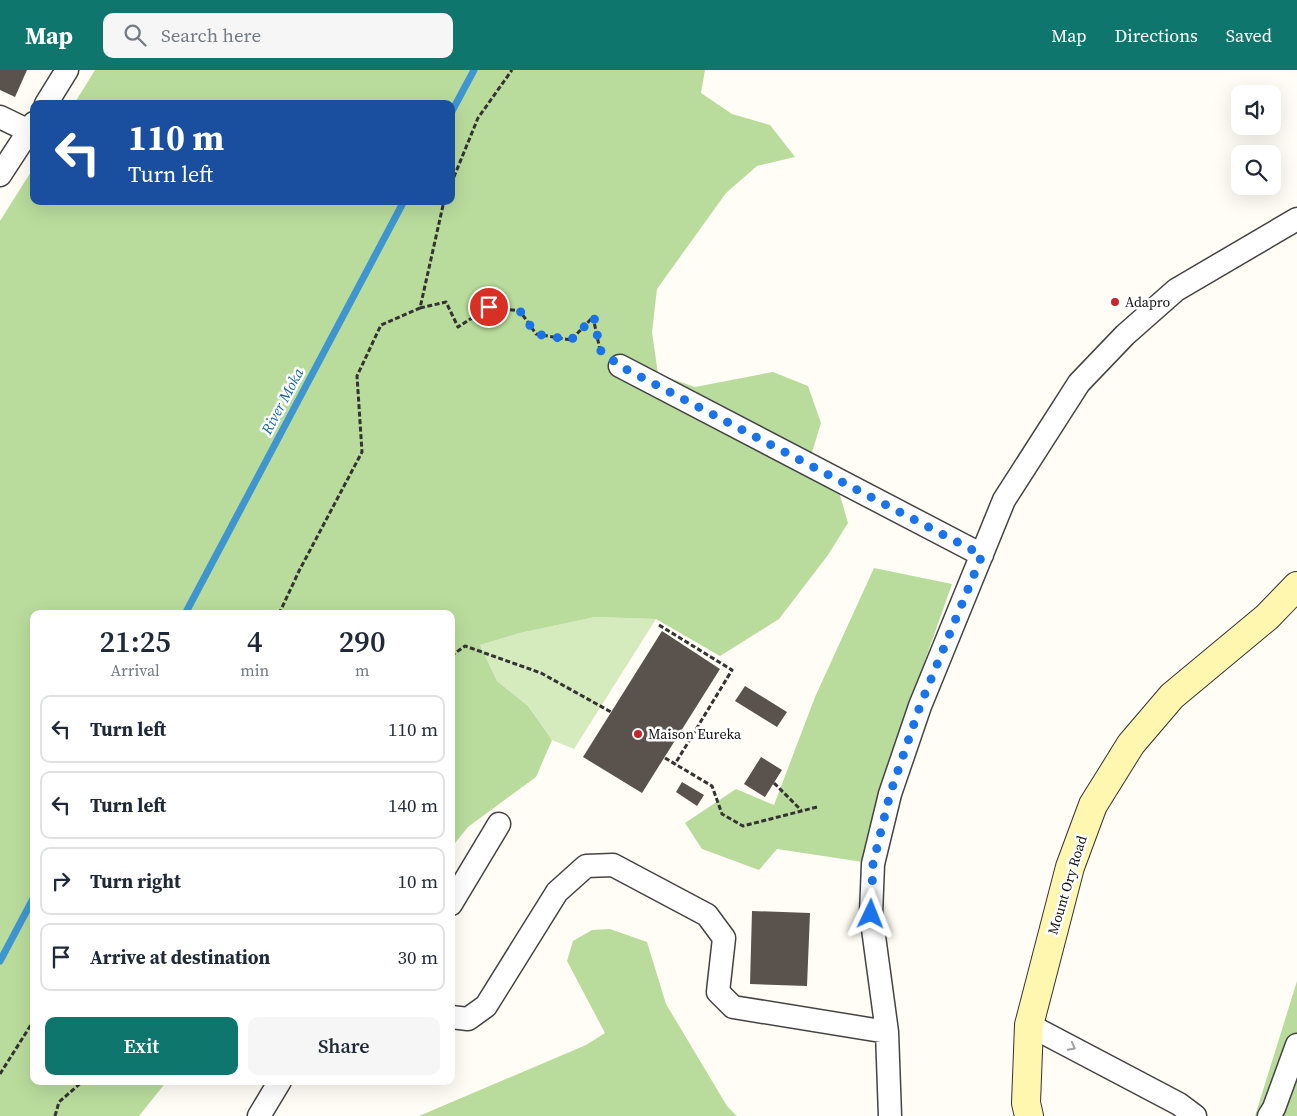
<!DOCTYPE html>
<html lang="en">
<head>
<meta charset="utf-8">
<style>
  body { margin:0; font-family:"Source Serif 4",serif; background:#f6f6f7; color:#1f2937; height:100vh; display:flex; flex-direction:column; font-size:19px; white-space:nowrap }
  * { box-sizing:border-box; margin:0 }
  p { font-size:16px; color:#747a83 }
  .icon { flex:none; width:28px; height:28px; fill:none; stroke:currentColor; stroke-width:2; stroke-linecap:round; stroke-linejoin:round }
  .map { position:relative; flex:1; overflow:hidden }
  .details { position:absolute; left:30px; top:540px; width:425px; height:475px; display:flex; flex-direction:column; background:#fff; border-radius:10px; box-shadow:0 5px 20px #0002 }
  .details>* { flex:none }
  .banner { position:absolute; left:30px; top:30px; width:425px; height:105px; border-radius:10px; box-shadow:0 5px 20px #0002; background:#1a4fa0; color:#fff; overflow:hidden }
  .tools { position:absolute; left:1231px; top:15px; display:grid; gap:10px }
  .tools a { display:grid; place-items:center; width:50px; height:50px; border-radius:10px; background:#fff; box-shadow:0 5px 20px #0002; font-size:25px }
  .pin { position:absolute; display:grid; place-items:center; width:42px; height:42px; color:#fff; margin:-21px; border:2px solid #fff; border-radius:50%; box-shadow:0 1px 5px #0007 }
  .me { position:absolute; width:55px; margin:-28px; rotate:2deg; stroke-linejoin:round; filter:drop-shadow(0 0 4px #0008) }
  .turn { display:flex; align-items:center; gap:18px; height:105px; padding:0 15px; font-size:22px }
  .turn .icon { width:65px; height:65px; stroke-width:2.5 }
  .turn b { display:block; font-size:35px; line-height:42px }
  .eta { display:flex; justify-content:space-evenly; align-items:center; height:85px; text-align:center }
  .eta b { font-size:30px; font-weight:600; line-height:35px }
  .primary-button { display:flex; gap:10px; margin-top:auto; padding:10px 15px }
  .primary-button a { flex:1; height:58px; border-radius:10px; background:#0f766e; color:#fff; font-size:20px; font-weight:600; line-height:58px; text-align:center }
  .primary-button a+a { background:#f6f6f7; color:#1f2937 }
  ul { padding:0; list-style:none }
  li { display:flex; align-items:center; gap:15px; height:68px; margin:0 10px 8px; padding:0 5px; border:2px solid #e0e1e3; border-radius:10px }
  li div { flex:1 }
  li b { display:block; font-size:19px }
  li em { font-style:normal }
  header { display:flex; align-items:center; gap:30px; box-sizing:border-box; height:70px; padding:0 25px; background:#0f766e; color:#fff }
  header strong { font-size:24px }
  nav { display:flex; gap:28px; margin-inline-start:auto; font-size:18px }
  .search { width:350px; height:45px; background:#f6f6f7; display:flex; align-items:center; gap:12px; box-sizing:border-box; padding:0 18px; border-radius:10px; color:#747a83; font-size:19px }
  .map>svg:first-child { display:block }
  .green { fill:#d5ebbd }
  .forest { fill:#b9dc9c }
  .lines { fill:none; stroke-linecap:round; stroke-linejoin:round }
  .stream { stroke:#3f96cf; stroke-width:7 }
  .building { fill:#5a524d }
  .street-casing { stroke:#444; stroke-width:25 }
  .secondary-casing { stroke:#333; stroke-width:30 }
  .path { stroke:#333; stroke-width:3; stroke-dasharray:5 2.5; stroke-linecap:butt }
  .street { stroke:#fff; stroke-width:22 }
  .secondary { stroke:#fff6b0; stroke-width:28 }
  .oneway { stroke:#a0a0a0 }
  .route { stroke:#1a73e8; stroke-width:9; stroke-dasharray:0 16.2 }
  .poi-dot { fill:#c4262e; stroke:#fff; stroke-width:2 }
  .labels { text-anchor:middle; dominant-baseline:central; stroke-width:5; stroke-linejoin:round; paint-order:stroke }
  .poi-label { font-size:14px; fill:#111; stroke:#fff; text-anchor:start }
  .street-label { font-size:14px; fill:#111; stroke:#fff }
  .water-label { font-size:15px; font-style:italic; fill:#1768a6; stroke:#fff }
</style>
</head>
<body>
<header>
<strong>Map</strong>
<div class="search"><svg class="icon" aria-label="search" viewBox="0 0 24 24"><circle cx="10" cy="10" r="6"/><path d="M15 15l6 6"/></svg>Search here</div>
<nav><a>Map</a><a>Directions</a><a>Saved</a></nav>
</header>
<div class="map">
<svg width="1297" height="1046" viewBox="0 0 1297 1046">
  <rect width="100%" height="100%" fill="#fffdf5"/>
  <path class="green" d="M595,547l61,2 -82,130 -22,-9 -24,-34 -31,-25 -17,-36 40,-12z"/>
  <path class="forest" d="M95,0h610l-4,23 31,21 38,11 25,32 -38,9 -31,27 -69,96 -5,43 6,42 37,13 78,-15 35,14 13,37 -12,39 28,23 11,38 -20,32 -49,64 -59,37 -64,-37 -61,-2 -75,16 -40,12 17,36 31,25 24,34 -16,37 -68,50 -17,21v-234h-417v467h133l-28,35h-139v-895l34,-54v34h417v-97h-377z
    M874,498l78,16 -49,139 -40,139 -86,-13 -18,21 -57,-21 -17,-26 51,-34 38,16 41,-108z
    M610,859l37,13 19,62 61,102 10,10h-318l167,-71 19,-12 -38,-72 6,-20 19,-11z
    M1297,911v135h-42z"/>
  <g class="lines">
    <path class="stream" d="M451,43l23,-43
      M185,544l219,-413
      M0,891l34,-64"/>
  </g>
  <path class="building" d="M0,0h27l-12,27 -15,-7z
    M662,561l58,38 -78,124 -59,-36z
    M745,616l42,26 -10,15 -42,-26z
    M761,687l21,13 -17,27 -21,-13z
    M682,712l22,13 -7,11 -21,-14z
    M752,841l58,2 -3,73 -57,-2z"/>
  <g class="lines">
    <defs>
      <path id="street" d="M46,34l21,-34
        M0,47l29,14
        M0,105l34,-52
        M620,296l362,189
        M451,834l48,-80
        M451,947l17,2 18,-13 71,-114 29,-26 27,-1 94,50 17,23 -6,54 15,15 154,25
        M1029,955l150,79 16,12
        M259,1046l21,-35
        M890,1046l-3,-84 -16,-118 2,-50 17,-70 30,-88 84,-206 75,-117 46,-48 51,-45 121,-71
        M1269,1046l5,-8 23,-63"/>
      <path id="secondary" d="M1029,1046l-3,-13 3,-78 41,-158 23,-62 38,-61 41,-48 95,-79 30,-31"/>
    </defs>
    <use href="#street" class="street-casing"/>
    <use href="#secondary" class="secondary-casing"/>
    <path class="path" d="M451,114l27,-66 34,-48
      M420,238l26,-6 12,25 31,-20 31,4 16,23 35,6 22,-23 7,33 4,3
      M279,544l20,-43 63,-119 -5,-76 24,-51 39,-17 24,-107
      M659,555l73,45 -57,94
      M451,586l14,-10 76,27 70,39
      M665,688l47,28 10,28 21,12 74,-19
      M774,713l27,27
      M0,1004l34,-54
      M55,1046l4,-14 24,-21"/>
    <use href="#street" class="street"/>
    <use href="#secondary" class="secondary"/>
  </g>
  <defs><path id="oneway-chevron" d="M-2-3.5L2.5 0L-2 3.5" fill="none" stroke-width="1.6" stroke-linecap="round" stroke-linejoin="round" transform="scale(1.25)"/></defs>
  <use class="oneway" href="#oneway-chevron" transform="translate(1072 977) rotate(28)"/>
  <g class="lines">
    <path class="route" d="M489,237l31,4 16,23 35,6 23,-23 6,33 20,16 362,189 -62,151 -30,88 -17,70 -2,50"/>
  </g>
  <g class="poi-dot">
    <circle cx="1115" cy="232" r="5"/>
    <circle cx="638" cy="664" r="5"/>
  </g>
  <g class="labels">
    <g class="poi-label">
      <text x="1125" y="232">Adapro</text>
      <text x="648" y="664">Maison Eureka</text>
    </g>
    <g class="street-label">
      <text transform="translate(1067 815) rotate(-73)">Mount Ory Road</text>
    </g>
    <g class="water-label">
      <text transform="translate(282 331) rotate(-62)">River Moka</text>
    </g>
  </g>
</svg>
<div class="tools">
<a><svg class="icon" aria-label="sound" viewBox="0 0 24 24"><path d="M4 9h4l5-4v14l-5-4H4zM17 9q2 3 0 6"/></svg></a>
<a><svg class="icon" aria-label="search" viewBox="0 0 24 24"><circle cx="10" cy="10" r="6"/><path d="M15 15l6 6"/></svg></a>
</div>
<div class="pin" style="left:489px;top:237px;background:#d93025"><svg class="icon" aria-label="arrive" viewBox="0 0 24 24"><path d="M6 21V4h12l-3 4 3 4H6"/></svg></div>
<svg class="me" style="left:871px;top:844px" viewBox="-20 -20 40 40"><path d="M0-17L14 15 0 8-14 15z" fill="#1a73e8" stroke="#fff" stroke-width="4"/></svg>
<div class="banner">
<div class="turn"><svg class="icon" aria-label="left" viewBox="0 0 24 24"><path d="M17 20v-9H6M10 6l-5 5 5 5"/></svg><div><b>110 m</b>Turn left</div></div>
</div>
<section class="details">
<div class="eta">
<div><b>21:25</b><p>Arrival</p></div>
<div><b>4</b><p>min</p></div>
<div><b>290</b><p>m</p></div>
</div>
<ul>
<li><svg class="icon" aria-label="left" viewBox="0 0 24 24"><path d="M17 20v-9H6M10 6l-5 5 5 5"/></svg><div><b>Turn left</b></div><em>110 m</em></li>
<li><svg class="icon" aria-label="left" viewBox="0 0 24 24"><path d="M17 20v-9H6M10 6l-5 5 5 5"/></svg><div><b>Turn left</b></div><em>140 m</em></li>
<li><svg class="icon" aria-label="right" viewBox="0 0 24 24"><path d="M7 20v-9h11M14 6l5 5-5 5"/></svg><div><b>Turn right</b></div><em>10 m</em></li>
<li><svg class="icon" aria-label="arrive" viewBox="0 0 24 24"><path d="M6 21V4h12l-3 4 3 4H6"/></svg><div><b>Arrive at destination</b></div><em>30 m</em></li>
</ul>
<div class="primary-button"><a>Exit</a><a>Share</a></div>
</section>
</div>
</body>
</html>
